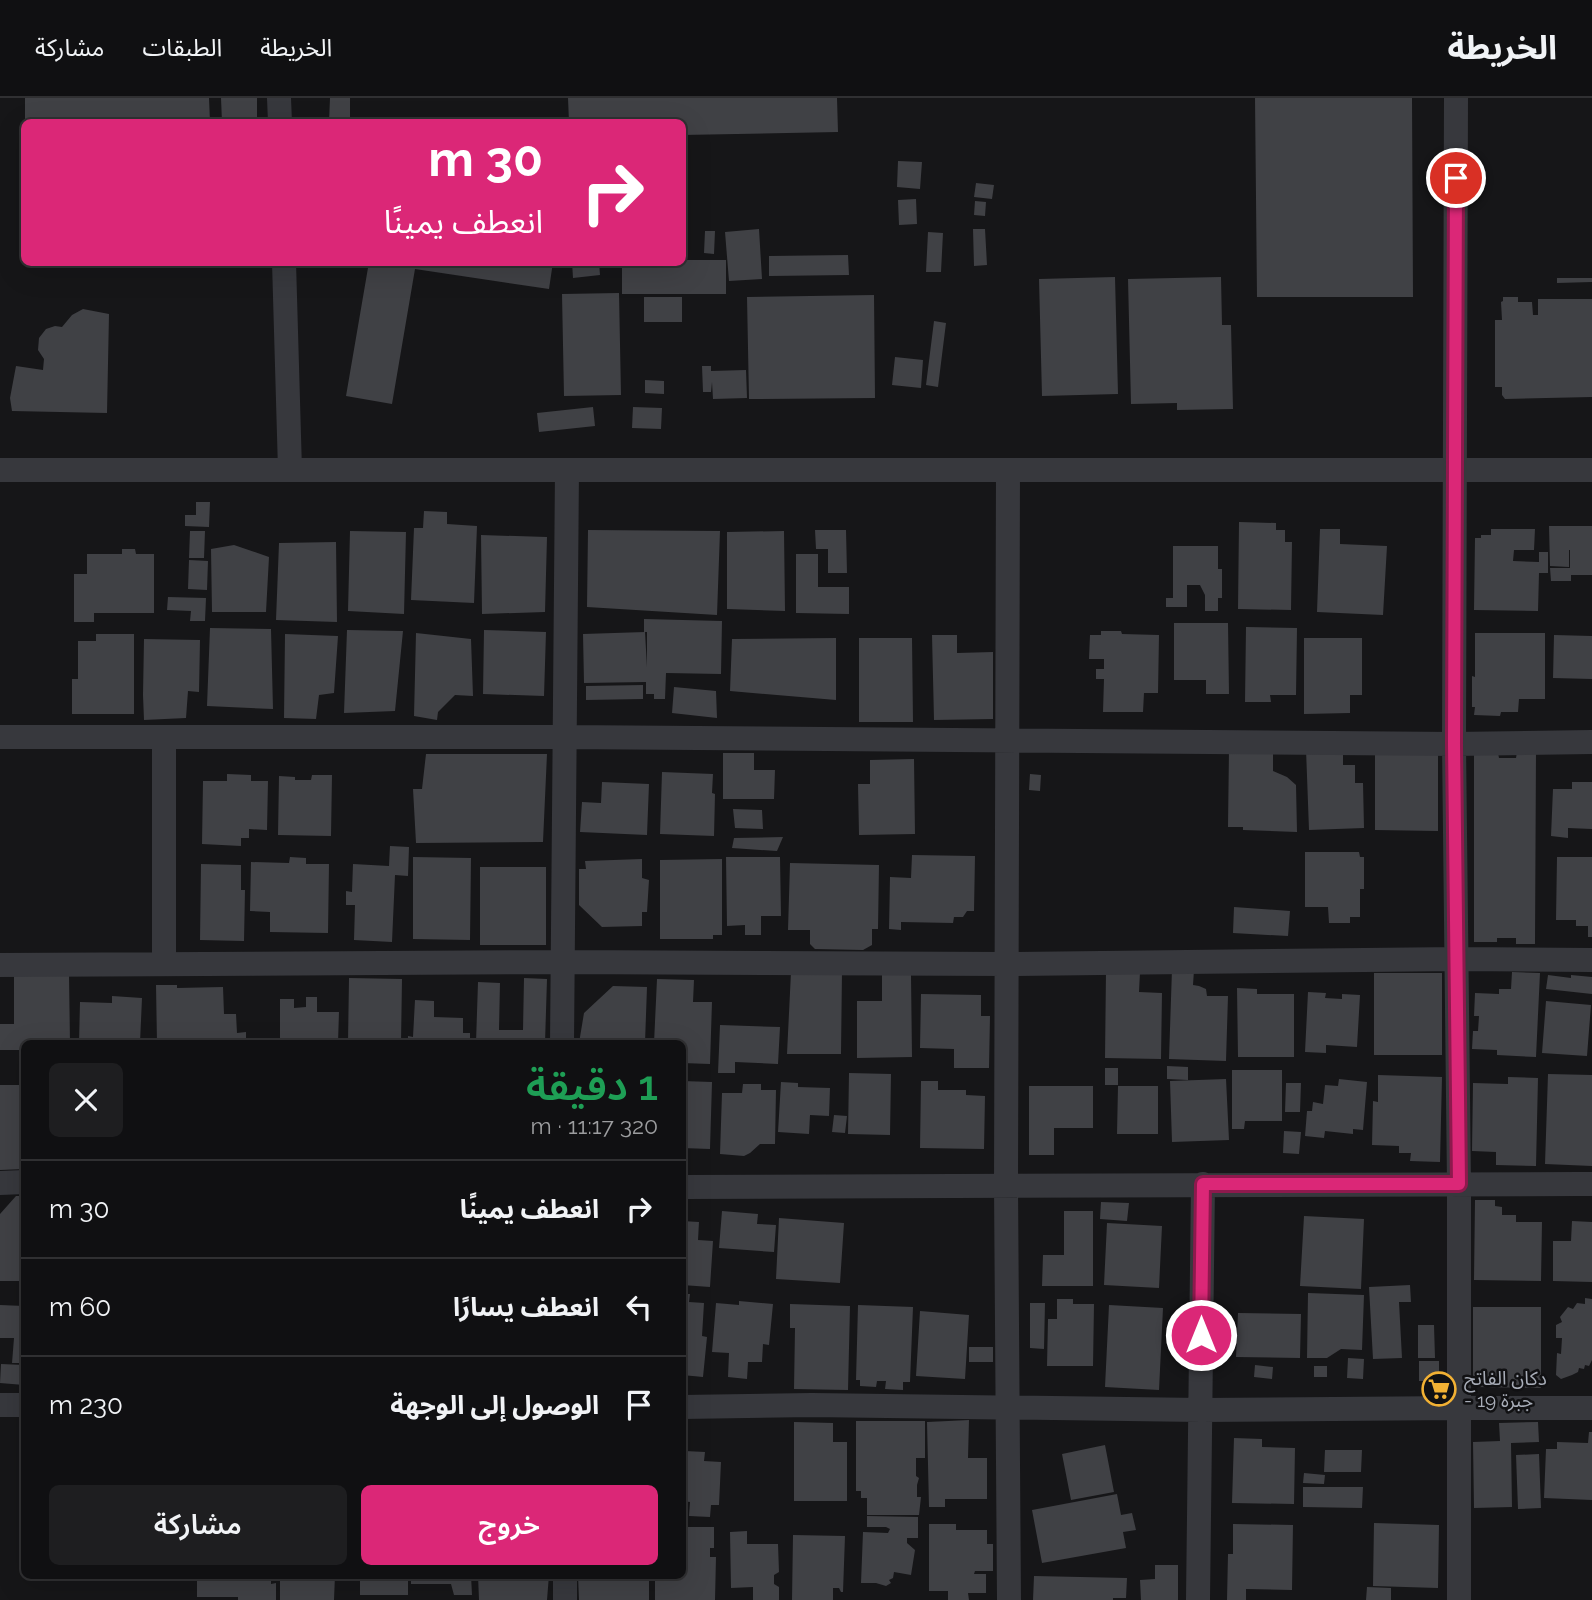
<!DOCTYPE html>
<html lang="ar">
<head>
<meta charset="utf-8">
<style>
  body { margin:0; font-family:Raleway,"Noto Sans Arabic",sans-serif; background:#1e1e20; color:#f1f3f6; direction:rtl; height:100vh; display:flex; flex-direction:column; font-size:26px; white-space:nowrap }
  * { box-sizing:border-box; margin:0 }
  p { font-size:23px; color:#9c9d9f }
  .icon { flex:none; width:38px; height:38px; fill:none; stroke:currentColor; stroke-width:2; stroke-linecap:round; stroke-linejoin:round }
  .map { position:relative; flex:1; overflow:hidden; direction:ltr }
  .panel { position:absolute; left:21px; top:942px; width:665px; height:539px; display:flex; flex-direction:column; background:#101012; border-radius:10px; box-shadow:0 7px 28px #0002,0 0 0 2px #303032; direction:rtl }
  .panel>* { flex:none }
  .guide { position:absolute; left:21px; top:21px; width:665px; height:147px; border-radius:10px; box-shadow:0 7px 28px #0002,0 0 0 2px #303032; direction:rtl; background:#db2777; color:#fff; overflow:hidden }
  .pin { position:absolute; display:grid; place-items:center; width:60px; height:60px; color:#fff; margin:-30px; border:4px solid #fff; border-radius:50%; box-shadow:0 2px 7px #0007 }
  .me { position:absolute; width:77px; margin:-38px; rotate:0deg; stroke-linejoin:round; filter:drop-shadow(0 0 5px #0008) }
  .turn { display:flex; align-items:center; gap:24px; height:147px; padding:0 28px; font-size:32px }
  .turn .icon { width:91px; height:91px; stroke-width:2.5 }
  .turn b { display:block; font-size:49px; line-height:60px }
  .round { display:grid; place-items:center; flex:none; width:74px; height:74px; border-radius:10px; background:#1e1e20 }
  .summary { display:flex; align-items:center; justify-content:space-between; height:119px; padding:0 28px }
  h1 { font-size:42px; font-weight:600; line-height:52px; color:#1e9e55 }
  .button { display:flex; gap:14px; margin-top:auto; padding:14px 28px }
  .button a { flex:1; height:80px; border-radius:10px; background:#db2777; color:#fff; font-size:28px; font-weight:600; line-height:80px; text-align:center }
  .button a+a { background:#1e1e20; color:#f1f3f6 }
  ul { padding:0; list-style:none }
  li { display:flex; align-items:center; gap:21px; height:98px; padding:0 28px; border-top:2px solid #303032 }
  li div { flex:1 }
  li b { display:block; font-size:26px }
  li em { font-style:normal }
  header { display:flex; align-items:center; gap:42px; box-sizing:border-box; height:98px; padding:0 35px; background:#101012; border-bottom:2px solid #303032 }
  header strong { font-size:33px }
  nav { display:flex; gap:38px; margin-inline-start:auto; font-size:24px }
  .map>svg:first-child { display:block }
  .building { fill:#404145 }
  .lines { fill:none; stroke-linecap:round; stroke-linejoin:round }
  .minor { stroke:#37383d; stroke-width:24 }
  .route-casing { stroke:#8e194d; stroke-width:18 }
  .route { stroke:#db2777; stroke-width:12 }
  .labels { text-anchor:middle; dominant-baseline:central; stroke-width:5; stroke-linejoin:round; paint-order:stroke }
  .poi-label { font-size:19px; fill:#a8adb8; stroke:#111113; text-anchor:start }
</style>
</head>
<body>
<header>
<strong>الخريطة</strong>
<nav><a>الخريطة</a><a>الطبقات</a><a>مشاركة</a></nav>
</header>
<div class="map">
<svg width="1592" height="1502" viewBox="0 0 1592 1502">
  <rect width="100%" height="100%" fill="#161618"/>
  <path class="building" d="M25,0h184l1,24h-185z
    M221,0h36v24h-35z
    M330,0h20v24h-21z
    M568,0h269l1,34 -156,3v-13h-113z
    M1255,0h157l1,199h-156z
    M898,63l24,1 -2,27 -23,-2z
    M976,85l18,2 -2,14 -18,-2z
    M916,101l1,25 -18,1 -1,-25z
    M975,103l11,1 -1,14 -11,-1z
    M759,131l3,50 -33,2 -4,-49z
    M973,131h12l2,36 -13,1z
    M705,133h10l-1,23 -10,-1z
    M928,134l15,1 -2,39h-15z
    M848,157l1,20 -80,1v-20z
    M682,162h44v34h-104v-32h60z
    M369,164h184l-4,27 -134,-20 -23,135 -46,-8z
    M572,164h27l1,13 -27,3z
    M1115,179l3,117 -76,2 -3,-117z
    M1221,179l1,48h9l2,84 -56,1v-7l-46,1 -3,-125z
    M1557,180h35v4l-35,1z
    M619,195l2,102 -57,1 -2,-102z
    M874,197l1,103 -126,1 -2,-102z
    M644,199h38v25h-38z
    M1503,199h15v5h14l1,13h5v-16h54v98l-87,2 -3,-4v-8h-7v-67h7l-1,-18 2,-1z
    M83,211l26,5 -2,99 -95,-2 -2,-13 6,-32 27,4 1,-11 -6,-9 1,-12 7,-9 9,-3 7,1 10,-12z
    M934,223l12,2 -8,64 -12,-2z
    M895,259l28,3 -2,28 -29,-3z
    M702,268h9v5l35,-1 1,28 -34,1 -1,-17 -1,10h-8z
    M645,282l19,1v13l-19,-1z
    M593,309l2,19 -56,6 -2,-19z
    M633,309l29,1 -1,21 -29,-1z
    M196,404h14l-1,25 -24,-1v-11h11z
    M424,413l23,1v12l30,2 -3,77 -63,-3 3,-72h9z
    M1239,424l37,1v7h9v12h7l-1,68 -53,-1z
    M1549,428h43v49h-21v6h-20l-1,-13h20v-18h-1v17l-19,-1z
    M1320,431h20v15l47,2 -4,69 -66,-3z
    M1491,431h44l-1,21h-20l-1,11 26,1v-10h9v21h-9l-1,38 -64,-1 1,-72h6v-3h10z
    M588,432l132,1 -3,84 -130,-8z
    M815,432h31l1,43h-19v-24h-12z
    M190,433h15l-1,27h-15z
    M350,433l56,1 -2,82 -56,-3z
    M784,433l1,80 -58,-2v-77z
    M481,437l66,2 -2,75 -63,2z
    M336,444l1,80 -61,-2 3,-77z
    M234,447l35,12 -3,55h-54l-1,-63z
    M1173,448h45v23h4v29h-4v13h-13v-16l-5,-10h-13v22h-21v-9h7z
    M122,451h13l1,5h18v59h-60v9h-20v-48h13v-20h35z
    M796,456h22v33h31v27l-53,-1z
    M189,462l19,1 -1,29 -19,-1z
    M168,499l38,1 -1,23h-15l1,-10 -24,-1z
    M644,521l78,2 -1,53 -55,-1 -1,26h-11v-5h-8v-12l-62,1 -1,-49 62,-2 2,35v-35h-3z
    M1174,525h54l1,71h-23v-14h-32z
    M1246,529l51,1 -1,67h-26l1,7h-26z
    M210,530l61,1 2,80 -66,-3z
    M347,532l56,1 -8,80 -51,2z
    M484,532l62,2 -2,64 -61,-2z
    M1101,533h20l1,3 37,1 -1,58h-14l-1,19h-40l1,-33h-8v-10h8v-10h-15l1,-24h11z
    M416,535l55,6 2,57 -18,-1 -17,17 -1,8 -23,-4z
    M1475,535h70v66h-26l-1,13h-17l-1,4 -26,-1 1,-8h-3v-31l3,1z
    M96,536h38v80h-62v-35h6v-38h18z
    M285,536l53,2 -4,57 -15,2 -3,24 -32,-1z
    M932,537h25v18l36,-1v67l-59,1z
    M1554,537l38,1v43l-39,-1z
    M836,540v62l-106,-9 2,-52z
    M859,540h53l1,84h-54z
    M1304,540h58v57h-12v18l-46,1z
    M144,541l56,1 -1,52 -11,-1 -2,27 -42,2 -1,-25z
    M643,587v14l-57,1v-14z
    M674,589l42,4 1,27 -45,-5z
    M1343,650v17h12v18h8l1,45 -55,2 -3,-81z
    M1229,651l44,1v21l14,6 9,8 1,47 -54,-2v-3h-15z
    M1375,653l63,1v79l-63,-1z
    M1517,654h19l-1,192h-19v-6h-19v4h-23v-189h24l1,5h17z
    M723,655h31v17h21l-1,29h-51z
    M426,656h121l-4,88 -127,1 -3,-54h9z
    M914,661l1,75 -56,1 -1,-51h12v-24z
    M662,674l51,2 -1,19 3,1 -1,42 -54,-2z
    M227,676l24,1v6h17l-1,49 -18,-1v9h-8v8l-39,-2 1,-63h24z
    M1030,676l11,1 -1,16 -11,-1z
    M312,677h20l-1,61 -53,-1 1,-59 16,1v3h16z
    M602,684l47,2 -2,51 -67,-3 2,-30 19,1z
    M1572,684h20v47l-24,-1v10l-17,-2 2,-47h19z
    M733,711l29,1 1,19 -28,-1z
    M783,739l-6,14 -45,-3 2,-10z
    M390,748l19,1 -1,29 -13,-1 -3,67 -38,-2 1,-35h-9v-14l6,1 1,-28 36,2z
    M1305,754h54l1,5h4v32h-4v28h-10v6h-21l-1,-16h-23z
    M912,757l63,1 -1,55h-7l-4,6h-9l-1,6 -52,-1v8l-12,-1 1,-52 21,1z
    M290,759l16,1v6h23l-1,69 -58,-1v-20l-20,-1 1,-49 38,1z
    M413,759l58,1 -1,82 -57,-1z
    M726,759h54l1,59h-20v19h-16v-10l-18,1z
    M1557,759h35v80h-4v-11h-12v-6h-20z
    M642,761v19l7,2 -2,32h-5v14l-40,1 -23,-22v-36h7l-1,-8z
    M722,761v76h-9v4h-53v-79z
    M790,765l89,2 -1,64h-6v16l-9,5 -48,-1 -5,-5v-14h-22z
    M201,766l40,1v25h4l-1,51 -44,-1z
    M480,769h66v78h-66z
    M1234,809l56,4 -2,25 -55,-3z
    M1172,871l22,1 -1,15 6,1 7,3 1,7h21l-2,65 -57,-2z
    M842,873l-1,83h-54l4,-82z
    M1106,873l34,1 -1,20 23,1 -1,66 -56,-1z
    M1512,874l28,1 -4,84 -39,-2v-5l-25,-1 1,-18h5l1,-15h-5l1,-23 24,1v-5h12z
    M1374,875h68v82h-68z
    M14,877h55l1,68h-46v21h-5v-14h-19v-26h14z
    M882,877h29l1,82 -55,1v-57h25z
    M1548,877l23,3v-3l21,2v17l-46,-5z
    M349,880l53,1 -1,64h-53z
    M524,880l23,1 -2,64h-69l2,-61 22,1 -1,47h24z
    M657,881l37,1 -1,22h19l-2,62 -28,-1v-20h-28z
    M156,887h21v3l46,-1 1,27h12l1,19 9,-1v11h-89z
    M613,888l34,1 -2,56h-66l5,-30z
    M1237,890l20,1v5h37v63h-56z
    M1308,894l18,1 -1,5 17,1v-5l18,1 -3,52 -31,-2v8l-21,-1z
    M921,896l60,1v21h9l-1,52h-35v-19l-34,-1z
    M112,898l30,2 -2,45h-61l1,-41 32,1z
    M306,899h11v15h22l-1,31h-58v-44h14v9l12,-1z
    M415,902l19,1v16l29,1v15h7v8h-8v2h-54v-7l5,1z
    M1546,903l45,4 -4,51 -45,-3z
    M720,927l60,2 -2,37 -43,-2v11h-17z
    M1167,968l21,1v13l-21,-1z
    M1105,970h13v17h-13z
    M1232,972h50v51h-37l-1,8h-12z
    M849,975l42,1 -1,61 -42,-1z
    M1548,976l44,1v91l-47,-2z
    M1378,977l64,2 -2,85 -30,-1 1,-8h-12v-7l-27,-1 1,-44 5,1z
    M1508,979l30,1 -2,88 -40,-1v-13l-24,-1 1,-68 35,1z
    M1226,981l3,61 -57,2 -2,-61z
    M1339,981l28,3 -4,48 -10,-1v5l-28,-3 -1,7 -19,-2 2,-25h5l1,-9 10,2 2,-19 13,1z
    M682,983l30,1 -2,67 -28,-1z
    M921,983h17v9h28v5l19,1 -1,53 -64,-1z
    M781,984l17,1v4l32,1 -1,28 -19,-1 -1,19 -31,-2z
    M1286,985h15l-1,29h-15z
    M743,986h18v6h15l-1,54h-15l-10,9 -6,3 -24,-2 2,-61h20z
    M0,987h24v84l-24,1z
    M1029,988h64v42h-39v27h-25z
    M1118,988h40v48h-41z
    M834,1017l13,1 -2,17 -13,-1z
    M1284,1033l17,1 -2,22 -16,-1z
    M16,1098h8v85h-24v-67z
    M1475,1102h20v6l7,1v8h14v7h26l-1,59 -67,-1z
    M1101,1104l28,1 -2,18 -27,-2z
    M722,1113l36,3 -1,10 19,1 -2,27 -55,-4z
    M1064,1113h29v75h-51l1,-31h21z
    M1304,1118l60,3 -3,70 -61,-3z
    M779,1120l65,5 -4,60 -64,-4z
    M682,1123l17,1 -1,18 15,1 -3,46 -28,-2z
    M1572,1123l20,1v60l-39,-1v-40h18z
    M1107,1125l55,3 -3,62 -55,-3z
    M1410,1187l1,17h-12l3,56 -29,1 -4,-72z
    M1308,1195l56,2 -2,55 -21,-1 -14,9h-20z
    M682,1196h8l-1,8 15,1 -2,33 5,1 -4,40 -21,-2z
    M1585,1200l7,1v61l-3,6 -4,-1 -1,4 -5,-1 -1,4 -6,3 -11,4 -5,-4 1,-22 4,1 1,-16h-6v-13l6,-3 -2,-5 8,-10 5,2 4,-6 8,1z
    M1057,1201h16v5h21l-1,62h-46l1,-47h9z
    M739,1203l34,3 -4,41 -6,-1 -1,18h-14l-1,17 -19,-2 1,-24 -17,-1 4,-49 23,2z
    M1030,1205h15l-1,46 -14,-1z
    M790,1206l60,2 -2,84 -54,-1 1,-61h-5z
    M0,1207l24,1v57h-12l2,-25h-14z
    M858,1207l55,2 -3,75h-7v8l-18,-1 1,-8h-9l-1,6 -16,-1v-6h-4z
    M1109,1207l54,3 -4,82 -54,-3z
    M1473,1209h68v81l-68,-1z
    M920,1213l49,4 -4,64 -49,-3z
    M1238,1215l63,1 -1,44 -64,-1z
    M1418,1227h16l1,33h-17z
    M969,1249h24v15h-24z
    M1348,1260l16,1 -1,20 -16,-1z
    M1419,1263h20v20h-20z
    M1,1266l23,1v20l-24,-2z
    M1255,1267l18,2 -1,12 -18,-2z
    M1314,1268h13v11h-13z
    M969,1322l-1,38h19v41h-42v8h-16l-2,-85z
    M856,1323h69v37h-9v18l3,2 -2,7v12h4l-2,18h-52v-17h-6v-7h-5z
    M794,1324l39,1v19h14v59h-53z
    M1538,1324l1,20 -28,1 1,64 -38,1 -1,-66 27,-1 -1,-18z
    M1589,1334h3v68l-48,-2 2,-49h11v-7l31,1z
    M1234,1340l28,1v8l33,1 -1,56 -62,-1z
    M682,1346l3,7 20,1 -1,9 17,1 -2,43h-8l-1,12 -21,-1 1,-14 -8,-1z
    M1105,1347l9,47 -43,8 -9,-46z
    M1325,1352h37l-1,22h-37z
    M1539,1356l2,54 -23,1 -2,-54z
    M1304,1375l21,2 -1,9 -21,-1z
    M1303,1389h60l-1,21 -59,-1z
    M1117,1396l4,21 11,-2 4,17 -13,2 3,16 -84,15 -10,-53z
    M867,1418l51,1v21h-11v5l8,7 -4,25 -17,-3 -1,6 -4,2 2,3 -5,3 -10,-3h-15l2,-51 25,1 2,-4 -4,-2h-19z
    M1374,1425l65,2 -1,63 -65,-2z
    M929,1426h27v6h31v14h6v27h-18l-1,3h12v19h-18l1,7h-21v-9h-19z
    M1233,1426l60,1 -1,65 -46,-1v11h-19l1,-46h5z
    M682,1429h32v21h-4v9h6l-1,43h-60v-25h27z
    M747,1433v13h31l1,28 -5,3v9l5,3v13h-26v-13l-22,1 -1,-56z
    M793,1437l52,1 -2,56h-2l-2,-4h-6v12h-41z
    M1155,1467h23v35h-37l-1,-20 15,-1z
    M197,1477h74v9l5,-1v17h-38v-3h-41z
    M280,1477h55l-1,25h-54z
    M360,1477h48v20h-48z
    M411,1477h60l1,20h-18l-3,-11h-40z
    M478,1477h71l-2,25h-68z
    M578,1477h71v25h-70z
    M1034,1478l93,2 -1,20h-13v2h-80z
    M1367,1489l24,1v12h-25z"/>
  <g class="lines">
    <path class="minor" d="M279,0l1,24
      M1456,0l-2,646 5,440v416
      M284,164l6,208
      M0,372h1592
      M1008,372l-2,716 3,414
      M0,639h564l890,7 138,-2
      M164,866v-227
      M0,867l563,-3 443,2 452,-5 134,1
      M562,945l5,-573
      M0,1085l24,-1
      M682,1089c304,0 607,-4 910,-3
      M0,1307h24
      M682,1309l130,-2 389,5 259,-2h132
      M565,1477v25
      M1198,1502l5,-416"/>
  </g>
  <g class="lines">
    <defs>
      <path id="route" d="M1201,1237l2,-151h256l-5,-440 2,-566"/>
    </defs>
    <use href="#route" class="route-casing"/>
    <use href="#route" class="route"/>
  </g>
  <defs>
    <symbol id="supermarket-ring" viewBox="-11 -11 22 22"><circle r="9.5" fill="#111113" stroke="#f2b134" stroke-width="1.5"/><path d="M-6-5.5h2.5l.6 2H6L4.5 2H-2.5L-4.4-4H-6ZM-1.5 3.2a1.3 1.3 0 1 0 .1 0ZM3 3.2a1.3 1.3 0 1 0 .1 0Z" fill="#f2b134"/></symbol>
  </defs>
  <g fill-rule="evenodd">
    <use href="#supermarket-ring" x="1420" y="1272" width="38" height="38"/>
  </g>
  <g class="labels">
    <g class="poi-label">
      <text x="1464" y="1280">دكان الفاتح<tspan x="1464" dy="22">- جبرة 19</tspan></text>
    </g>
  </g>
</svg>
<div class="pin" style="left:1456px;top:80px;background:#d93025"><svg class="icon" aria-label="arrive" viewBox="0 0 24 24"><path d="M6 21V4h12l-3 4 3 4H6"/></svg></div>
<svg class="me" style="left:1201px;top:1237px" viewBox="-20 -20 40 40"><circle r="17" fill="#db2777" stroke="#fff" stroke-width="3"/><path d="M0-11L8 9 0 5-8 9z" fill="#fff"/></svg>
<div class="guide">
<div class="turn"><svg class="icon" aria-label="right" viewBox="0 0 24 24"><path d="M7 20v-9h11M14 6l5 5-5 5"/></svg><div><b>30 m</b>انعطف يمينًا</div></div>
</div>
<section class="panel">
<div class="summary"><div><h1>1 دقيقة</h1><p>320 m · 11:17</p></div><a class="round"><svg class="icon" aria-label="close" viewBox="0 0 24 24"><path d="M6 6l12 12M18 6L6 18"/></svg></a></div>
<ul>
<li><svg class="icon" aria-label="right" viewBox="0 0 24 24"><path d="M7 20v-9h11M14 6l5 5-5 5"/></svg><div><b>انعطف يمينًا</b></div><em>30 m</em></li>
<li><svg class="icon" aria-label="left" viewBox="0 0 24 24"><path d="M17 20v-9H6M10 6l-5 5 5 5"/></svg><div><b>انعطف يسارًا</b></div><em>60 m</em></li>
<li><svg class="icon" aria-label="arrive" viewBox="0 0 24 24"><path d="M6 21V4h12l-3 4 3 4H6"/></svg><div><b>الوصول إلى الوجهة</b></div><em>230 m</em></li>
</ul>
<div class="button"><a>خروج</a><a>مشاركة</a></div>
</section>
</div>
</body>
</html>
